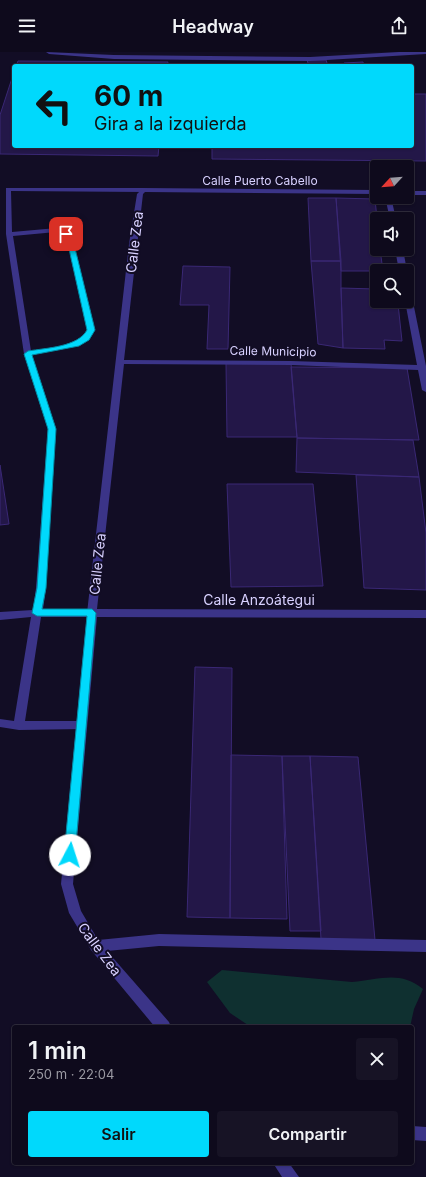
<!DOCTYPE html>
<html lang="es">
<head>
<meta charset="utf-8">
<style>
  body { margin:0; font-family:Inter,sans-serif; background:#171325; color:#f1f3f6; height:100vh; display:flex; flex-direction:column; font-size:15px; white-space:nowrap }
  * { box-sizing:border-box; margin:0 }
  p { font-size:13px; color:#9b9aa3 }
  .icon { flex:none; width:22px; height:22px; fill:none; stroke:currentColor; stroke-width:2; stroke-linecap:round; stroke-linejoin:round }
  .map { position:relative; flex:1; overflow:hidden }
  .side { position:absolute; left:12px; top:973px; width:402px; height:140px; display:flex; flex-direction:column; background:#0e0a1c; border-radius:4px; box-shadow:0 1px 3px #0004,0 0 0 1px #2e2b3b }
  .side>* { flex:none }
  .banner { position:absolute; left:12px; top:12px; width:402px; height:84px; border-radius:4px; box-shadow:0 1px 3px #0004,0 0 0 1px #2e2b3b; background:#00d9fc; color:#111; overflow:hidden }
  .needle { width:26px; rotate:244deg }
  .tools { position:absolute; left:370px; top:108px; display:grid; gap:8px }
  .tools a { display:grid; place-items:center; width:44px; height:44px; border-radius:4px; background:#0e0a1c; box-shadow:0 1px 3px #0004,0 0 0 1px #2e2b3b; font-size:20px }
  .pin { position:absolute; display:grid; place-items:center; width:34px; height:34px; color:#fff; margin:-17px; border-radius:8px; box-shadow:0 2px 6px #0006 }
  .me { position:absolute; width:44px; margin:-22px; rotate:5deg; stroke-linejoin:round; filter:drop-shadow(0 0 3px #0008) }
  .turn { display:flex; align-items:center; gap:14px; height:84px; padding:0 16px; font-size:18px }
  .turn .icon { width:52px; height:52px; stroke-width:2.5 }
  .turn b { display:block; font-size:28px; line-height:34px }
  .round { display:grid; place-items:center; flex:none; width:42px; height:42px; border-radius:4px; background:#171325 }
  .head { display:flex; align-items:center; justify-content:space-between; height:68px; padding:0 16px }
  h1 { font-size:24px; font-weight:600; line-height:30px }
  .cta { display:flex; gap:8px; margin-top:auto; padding:8px 16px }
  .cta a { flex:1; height:46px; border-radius:4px; background:#00d9fc; color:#111; font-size:16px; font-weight:600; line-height:46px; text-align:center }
  .cta a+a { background:#171325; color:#f1f3f6 }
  header { display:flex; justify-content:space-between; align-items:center; height:52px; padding:0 16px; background:#0e0a1c; font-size:18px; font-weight:600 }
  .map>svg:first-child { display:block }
  .green { fill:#0f3030 }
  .building { fill:#231748; stroke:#3a2875 }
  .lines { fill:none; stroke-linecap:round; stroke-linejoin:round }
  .lane { fill:#3b3488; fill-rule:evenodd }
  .street { fill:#3b3488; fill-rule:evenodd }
  .route { fill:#00d9fc; stroke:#008da4 }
  .labels { text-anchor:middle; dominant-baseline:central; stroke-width:4; stroke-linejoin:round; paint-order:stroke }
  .far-street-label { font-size:12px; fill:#d8d1ff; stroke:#120d25 }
  .street-label { font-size:14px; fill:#d8d1ff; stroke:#120d25 }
</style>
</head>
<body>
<header><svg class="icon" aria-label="menu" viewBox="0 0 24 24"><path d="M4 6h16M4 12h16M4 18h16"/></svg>Headway<svg class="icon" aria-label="share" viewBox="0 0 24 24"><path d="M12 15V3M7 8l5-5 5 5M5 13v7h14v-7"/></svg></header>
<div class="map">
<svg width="426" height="1125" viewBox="0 0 426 1125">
  <rect width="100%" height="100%" fill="#120d25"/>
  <path class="green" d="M222,918l130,12c27,-2 48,-12 71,7l-9,20 -4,18h-159l-21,-14 -23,-31z"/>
  <path class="building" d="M307,8h19l2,6h-19z
    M18,9l150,1 -1,4h-151z
    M363,10l1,4h-19l-1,-3z
    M14,20v74h145l-1,10 -158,-2v-39z
    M412,42h14v67l-214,-2v-13h200z
    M308,146h28l5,63h-30z
    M336,146l39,1 2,20v30h3l3,22h-42z
    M311,209h30v27l2,60 -25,-4z
    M183,214l47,1 -2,82h-21l2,-44h-29z
    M341,236l34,1 1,14 22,1 4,37 -18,-1 1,9 -42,-1z
    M226,311h65l6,74h-70z
    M291,315l116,1 12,72 -122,-2z
    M297,386l116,2 6,37 -123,-5z
    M0,413l9,59 -9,1z
    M356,423l63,2 7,56v57l-62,-2z
    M227,432h86l10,102 -92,1z
    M195,615l37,1 -2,250 -43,-1z
    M231,703l51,1 5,163 -57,-1z
    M282,704h28l11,175h-31z
    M310,704l48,1 17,183 -54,-1z"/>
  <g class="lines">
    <path class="lane" d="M46,0l68,3 196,2 89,-5h27v2l-116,7 -196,-2 -65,-5z
      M6,136h137l3,2 -3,2 -132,-1 1,41 45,-4 11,5 5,7 22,90 -6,10 -10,6 -47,9 24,74 -10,159 -3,21h49l4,1 1,3 -1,3 -4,1h-51l-16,104h56l4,1 1,3 -1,3 -4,1 -62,1 -19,-3v-8l14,2 17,-104 -31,3v-8l33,-2 3,-22 12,-159 -24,-75 -18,-120zM56,180l7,3 4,5 20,90c-11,17 -37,17 -56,21l-18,-115z"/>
    <path class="street" d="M143,136l234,2v4l-232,-2 -2,2 -19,166 167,1 126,4 -12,-64h2v-11l4,2 15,74v26l-4,-2 -4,-20 -127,-5 -167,-1 -27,245 329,1v8l-329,-1 -24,267 8,27 17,29 61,-6 267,6v12l-267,-6 -52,5 62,71 2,5h-16l-64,-77 -22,-37 -8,-29 26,-271 42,-369 8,-50z
      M407,139h19v4h-19z
      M385,145h6l5,22h-6z
      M395,197h8l4,22h-8z
      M412,1074l14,1v14l-14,-1z
      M273,1111h16l10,14h-17z"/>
  </g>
  <path class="route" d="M64,180h4l5,8 22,90 -6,10 -10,6 -47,9 24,74 -10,159 -4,21h50l4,4 -21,242 -1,4 -4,1 -4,-1 -2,-4 23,-239h-50l-5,-3 5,-25 11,-159 -24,-75 4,-3c18,-3 50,-4 59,-21l-20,-90 -4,-6z"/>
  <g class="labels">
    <g class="far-street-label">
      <text x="260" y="128">Calle Puerto Cabello</text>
      <text transform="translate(273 299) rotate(1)">Calle Municipio</text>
    </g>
    <g class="street-label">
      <text transform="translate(134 190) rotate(-83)">Calle Zea</text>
      <text transform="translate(97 512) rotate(-84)">Calle Zea</text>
      <text x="259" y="547">Calle Anzoátegui</text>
      <text transform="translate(100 897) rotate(53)">Calle Zea</text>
    </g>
  </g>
</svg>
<div class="tools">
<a><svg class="needle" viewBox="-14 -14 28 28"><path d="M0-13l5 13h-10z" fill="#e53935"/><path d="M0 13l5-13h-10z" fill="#9b9aa3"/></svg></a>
<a><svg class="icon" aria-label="sound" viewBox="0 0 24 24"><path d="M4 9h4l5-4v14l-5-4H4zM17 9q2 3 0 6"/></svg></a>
<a><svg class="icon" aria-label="search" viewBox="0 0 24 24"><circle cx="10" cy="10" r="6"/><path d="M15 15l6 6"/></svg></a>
</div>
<div class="pin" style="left:66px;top:182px;background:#d93025"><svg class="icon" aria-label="arrive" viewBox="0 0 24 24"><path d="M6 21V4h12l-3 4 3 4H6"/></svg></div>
<svg class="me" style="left:70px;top:803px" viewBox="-20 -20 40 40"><circle r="19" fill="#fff"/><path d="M0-13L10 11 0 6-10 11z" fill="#00d9fc"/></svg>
<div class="banner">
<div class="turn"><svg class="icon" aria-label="left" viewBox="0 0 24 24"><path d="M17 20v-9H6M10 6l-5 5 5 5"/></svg><div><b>60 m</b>Gira a la izquierda</div></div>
</div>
<section class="side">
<div class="head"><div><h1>1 min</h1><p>250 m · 22:04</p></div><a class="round"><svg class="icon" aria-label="close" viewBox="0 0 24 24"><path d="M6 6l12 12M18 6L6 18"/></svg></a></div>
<div class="cta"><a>Salir</a><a>Compartir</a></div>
</section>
</div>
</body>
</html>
